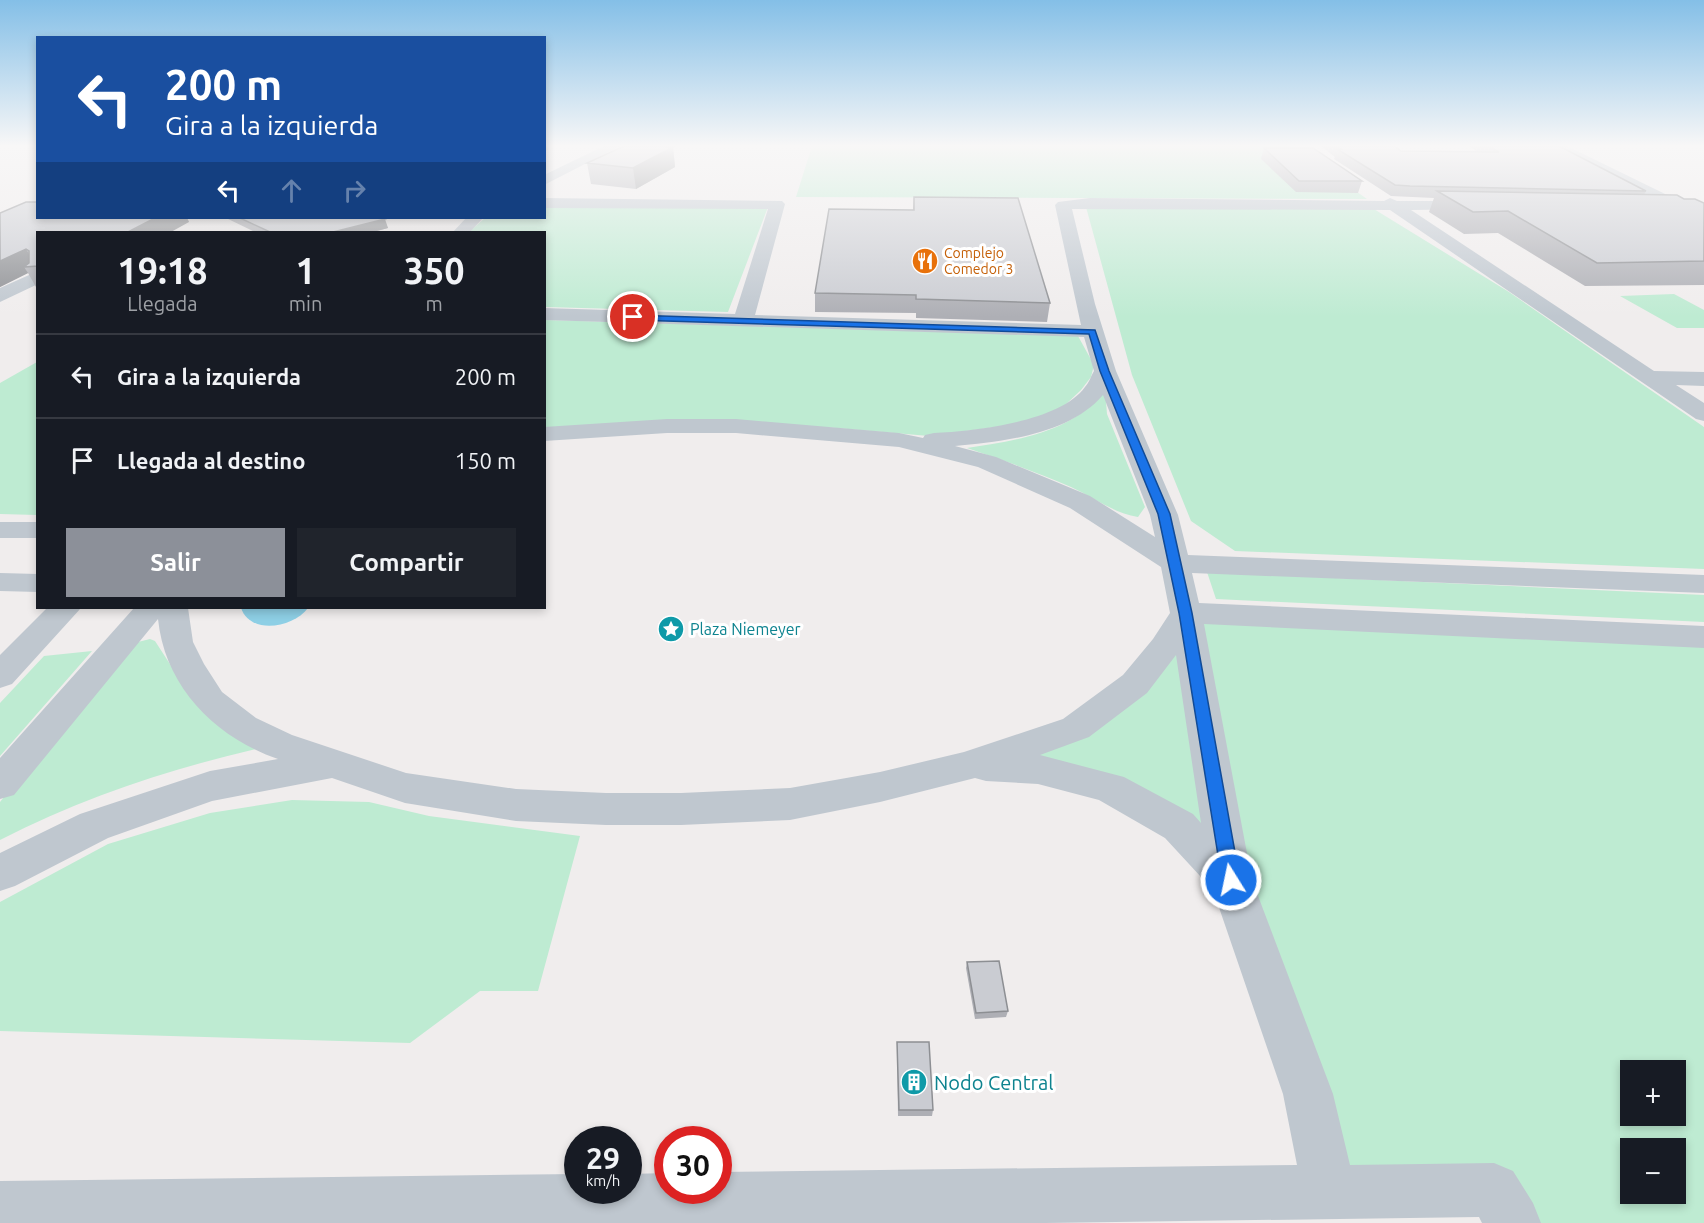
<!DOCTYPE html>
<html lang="es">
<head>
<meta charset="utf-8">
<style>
  body { margin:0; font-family:Ubuntu,sans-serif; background:#20242c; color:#f1f3f6; height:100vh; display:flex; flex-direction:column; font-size:22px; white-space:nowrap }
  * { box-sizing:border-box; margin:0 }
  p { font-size:20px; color:#9ea1a6 }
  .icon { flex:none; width:33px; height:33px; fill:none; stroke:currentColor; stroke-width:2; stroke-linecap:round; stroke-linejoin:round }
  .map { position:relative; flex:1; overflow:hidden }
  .panel { position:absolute; left:36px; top:231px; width:510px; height:378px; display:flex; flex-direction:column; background:#171b24; border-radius:0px; box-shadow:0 3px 9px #0003 }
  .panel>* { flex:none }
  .top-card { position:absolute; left:36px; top:36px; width:510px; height:183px; border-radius:0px; box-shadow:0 3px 9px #0003; background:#1a4fa0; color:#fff; overflow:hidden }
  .tools { position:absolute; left:1620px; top:1060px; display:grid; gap:12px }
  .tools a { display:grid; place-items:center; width:66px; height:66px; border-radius:0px; background:#171b24; box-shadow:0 3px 9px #0003; font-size:30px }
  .speed { position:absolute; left:564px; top:1126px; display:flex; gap:12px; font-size:30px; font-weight:700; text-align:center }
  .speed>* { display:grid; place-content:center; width:78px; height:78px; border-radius:50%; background:#171b24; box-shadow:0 3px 9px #0003; line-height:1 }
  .speed small { font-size:15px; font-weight:400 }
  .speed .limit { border:9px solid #d22; background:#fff; color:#111 }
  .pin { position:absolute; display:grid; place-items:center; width:51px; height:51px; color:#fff; margin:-26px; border:3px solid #fff; border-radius:50%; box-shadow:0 2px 6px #0007 }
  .me { position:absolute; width:66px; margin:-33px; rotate:350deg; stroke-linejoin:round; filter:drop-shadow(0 0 4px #0008) }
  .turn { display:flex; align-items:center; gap:21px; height:126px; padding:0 30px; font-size:27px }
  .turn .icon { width:78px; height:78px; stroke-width:2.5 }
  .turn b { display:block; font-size:42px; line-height:51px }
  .lanes { display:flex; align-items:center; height:57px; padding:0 30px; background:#0003; justify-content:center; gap:30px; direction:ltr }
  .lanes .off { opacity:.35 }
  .eta { display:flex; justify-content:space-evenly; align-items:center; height:102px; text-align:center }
  .eta b { font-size:36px; font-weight:700; line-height:42px }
  .button { display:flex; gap:12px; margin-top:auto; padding:12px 30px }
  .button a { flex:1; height:69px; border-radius:0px; background:#8c9099; color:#fff; font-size:24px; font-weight:700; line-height:69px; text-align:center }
  .button a+a { background:#20242c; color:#f1f3f6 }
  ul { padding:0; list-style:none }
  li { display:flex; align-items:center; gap:18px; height:84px; padding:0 30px; border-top:2px solid #363941 }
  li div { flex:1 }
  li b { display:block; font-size:22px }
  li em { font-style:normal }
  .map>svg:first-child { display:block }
  .green { fill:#beebd2; fill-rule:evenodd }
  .water { fill:#8ecfe5 }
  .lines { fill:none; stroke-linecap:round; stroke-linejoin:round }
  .minor { fill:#bfc7cf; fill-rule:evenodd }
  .wall { fill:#aeafb5 }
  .shaded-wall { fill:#8d8f93 }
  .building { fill:#caccd2; stroke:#8d8f93; stroke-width:1.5 }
  .route { fill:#1a73e8; stroke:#114b97; stroke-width:1.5 }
  .labels { text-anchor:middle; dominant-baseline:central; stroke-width:6; stroke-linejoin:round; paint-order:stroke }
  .far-food-label { font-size:14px; fill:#c56008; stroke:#fff; text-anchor:start }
  .culture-label { font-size:16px; fill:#0d838f; stroke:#fff; text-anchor:start }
  .near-culture-label { font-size:20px; fill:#0d838f; stroke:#fff; text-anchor:start }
</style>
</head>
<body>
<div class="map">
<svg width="1704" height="1223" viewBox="0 0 1704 1223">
  <rect width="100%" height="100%" fill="#f0eded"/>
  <path class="green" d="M812,146h480l75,53 -571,-2z
    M545,205l223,2 -40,105 -183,-5 -1,-75h-75l16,-14h59z
    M1369,206l140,86 195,135v142l-469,-18 -44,-30 -59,-146 -46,-168z
    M1674,294l30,16v18h-27l-57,-32z
    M545,320l533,16 16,29 -3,12 -10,13 -18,17 -38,16 -96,13 -104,-9 -280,4z
    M37,362v153l-37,-1v-131z
    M1105,389l2,25 38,93 -7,10c-25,-4 -45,-20 -67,-30 -34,-15 -69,-27 -104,-39 50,-8 107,-15 138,-59z
    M1207,572l497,23v27l-488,-23z
    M1186,613l518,24v586h-191l-20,-33 -164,1 -98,-311 -121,-92 -143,-22 109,-38zM1630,1071h46v45h-46zM1630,1149h46v45h-46z
    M150,639l5,2 33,51 72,56c-90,21 -177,49 -260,92v-38l115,-142 19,-17z
    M92,651l-92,105v-53l44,-47z
    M292,800l77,2 60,14 151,20 -42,155h-58l-70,52 -410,-12v-129l108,-58 102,-31z"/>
  <path class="water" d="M241,608h67c-14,19 -57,28 -67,0z"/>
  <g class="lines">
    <path class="minor" d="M604,146h16l-76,39v-10z
      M1551,146h16l137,67v11z
      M544,198l238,3 3,3 -30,111 326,10 -26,-120 3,-3 32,-4 294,3 6,-3 7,3h78l8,5 -3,3 -69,1 243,161 50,1v14l-28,-1 28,18v18l-8,-2 -306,-209 -318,-1 23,95 21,67 62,144 10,40 516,20v18l-512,-20 7,30 505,23v22l-500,-24 48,256 81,214 17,71 144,-2 19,8 20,32 8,20h-59l-3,-6 -433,6h-1046v-42l578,-7v17h50v-17l40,-1v18h50v-19l579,-7 -14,-71 -70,-204 -48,-52 -66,-38 -61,-16 -52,-3 -11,-3 -95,24 -90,18 -109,5h-75l-90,-4 -111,-18 -73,-25 -120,23 -104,37 -93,48 -15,5v-38l80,-39 130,-43 68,-12c-63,-22 -113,-72 -120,-140l-144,176 -14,4v-41l134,-150h54l5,34 11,22 18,28 34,26 36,17 114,38 110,16 90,4h75l109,-5 90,-16 84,-20 99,-33 60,-44 30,-36 17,-26 -9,-46 -91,-59 -92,-41 -79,-20 -163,-14h-69l-123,8v-14l123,-8h69l163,14 24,5 2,-3 9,-2c40,-2 126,-11 151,-46 4,-4 6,-11 9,-16l-10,-34 -540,-17v-12l191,6 33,-105 -224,-1zM1103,395l47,120 5,22 -65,-41 -94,-39 -41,-11c48,-4 115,-12 148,-51zM1176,655l25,168 -8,-9 -69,-37 -84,-22 49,-18 58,-44z
      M466,218h17l-13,14h-17z
      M38,271v13l-38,18v-14z
      M0,522h38v16h-38z
      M0,573l38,1v18l-38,-1z
      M47,608h34l-69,76 -12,4v-33z"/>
  </g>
  <path class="wall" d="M1321,146h73l7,5 77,1 -8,-5 1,-1h88l87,45 -2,4 40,4 20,4v82l-119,1 -87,-53 -34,1 -35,-22 5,-14 -43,-2 -57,-37 1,-2z
    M673,147l2,20 -39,22 -45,-5 -4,-21z
    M1264,148l98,33 -4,12 -62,-1 -35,-33z
    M914,197l136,106 -3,19 -131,-4v-5l-101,-1v-19l98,-83z
    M0,213l38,5h149l2,4 -151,10v55h-2l-8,-14 -28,14z
    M226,218h157l5,10 -15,4h-118z
    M967,962l41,49 -2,6 -31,2 -9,-51z
    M897,1042l36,68 -1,6h-34z"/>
  <path class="shaded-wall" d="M547,146l1,4 -4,1v-4z
    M673,147l2,20 -39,22 -3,-21z
    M155,218h32l2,4 -18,10h-43z
    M385,219l3,9 -15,4h-40z
    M26,249l10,17 -12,1 4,6 -28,14v-26z"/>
  <path class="building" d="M624,146h34l15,1 -40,21 -46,-5z
    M1336,146h58l7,5 98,1 -11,-6h71l87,45 -236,-5 -15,-1 -58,-36h4z
    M1264,148h49l49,33h-63z
    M1437,191l240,4 7,4h11l9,4v58l-107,2 -89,-52 -35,1z
    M914,197l104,1 32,105 -134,-4v-4l-101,-2 14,-84 85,1z
    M26,202h12v16h117l-27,14h-90v34l-14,1 5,-4v-12l-3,-2 -26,12v-48z
    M240,218h143l2,1 -52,13h-63z
    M999,961l9,50 -32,2 -9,-51z
    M897,1042h32l4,68h-34z"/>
  <linearGradient id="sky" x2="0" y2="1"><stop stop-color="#84bfe7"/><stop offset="0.46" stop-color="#f8f7f7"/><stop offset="1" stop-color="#f8f7f7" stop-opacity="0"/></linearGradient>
  <rect width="1704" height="317" fill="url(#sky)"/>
  <path class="route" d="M630,315l465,15 14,41 61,143 22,99 48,267 -3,6 -6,2 -7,-2 -2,-6 -43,-267 -21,-99 -58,-143 -11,-37 -456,-14 -3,-1z"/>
  <defs>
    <symbol id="restaurant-disc" viewBox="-11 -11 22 22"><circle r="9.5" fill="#e8710a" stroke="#fff"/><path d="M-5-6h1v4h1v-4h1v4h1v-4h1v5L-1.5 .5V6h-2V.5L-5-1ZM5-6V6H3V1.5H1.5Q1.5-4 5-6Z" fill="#fff"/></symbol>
    <symbol id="sight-disc" viewBox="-11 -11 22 22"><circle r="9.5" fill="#0f9aa8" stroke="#fff"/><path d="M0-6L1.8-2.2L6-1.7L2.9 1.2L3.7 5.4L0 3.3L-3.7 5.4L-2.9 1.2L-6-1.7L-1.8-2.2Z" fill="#fff"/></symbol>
    <symbol id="building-disc" viewBox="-11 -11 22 22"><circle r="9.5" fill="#0f9aa8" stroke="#fff"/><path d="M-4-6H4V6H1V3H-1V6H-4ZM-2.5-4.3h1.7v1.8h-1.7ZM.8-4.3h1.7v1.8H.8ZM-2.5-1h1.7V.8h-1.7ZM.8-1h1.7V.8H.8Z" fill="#fff"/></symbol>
  </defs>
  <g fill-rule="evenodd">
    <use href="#restaurant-disc" x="910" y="246" width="30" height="30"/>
    <use href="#sight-disc" x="656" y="614" width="30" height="30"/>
    <use href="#building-disc" x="899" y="1067" width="30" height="30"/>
  </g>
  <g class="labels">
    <g class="far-food-label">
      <text x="944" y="253">Complejo<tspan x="944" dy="16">Comedor 3</tspan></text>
    </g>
    <g class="culture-label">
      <text x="690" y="629">Plaza Niemeyer</text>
    </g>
    <g class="near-culture-label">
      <text x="934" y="1082">Nodo Central</text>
    </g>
  </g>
</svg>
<div class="tools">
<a>+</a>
<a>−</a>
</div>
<div class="speed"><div>29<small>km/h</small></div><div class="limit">30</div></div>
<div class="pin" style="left:633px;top:317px;background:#d93025"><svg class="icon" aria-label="arrive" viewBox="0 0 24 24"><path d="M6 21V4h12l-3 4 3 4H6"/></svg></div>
<svg class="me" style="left:1231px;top:880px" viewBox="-20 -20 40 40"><circle r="17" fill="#1a73e8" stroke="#fff" stroke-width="3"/><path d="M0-11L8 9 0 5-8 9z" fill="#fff"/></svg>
<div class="top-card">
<div class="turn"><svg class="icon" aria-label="left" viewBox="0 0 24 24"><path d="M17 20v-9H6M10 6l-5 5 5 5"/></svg><div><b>200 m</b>Gira a la izquierda</div></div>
<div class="lanes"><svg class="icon" aria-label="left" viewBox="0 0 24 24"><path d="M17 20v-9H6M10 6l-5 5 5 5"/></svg><svg class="icon off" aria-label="ahead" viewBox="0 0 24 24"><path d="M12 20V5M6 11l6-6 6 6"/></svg><svg class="icon off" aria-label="right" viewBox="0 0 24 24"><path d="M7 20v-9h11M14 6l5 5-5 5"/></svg></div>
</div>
<section class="panel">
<div class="eta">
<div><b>19:18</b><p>Llegada</p></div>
<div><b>1</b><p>min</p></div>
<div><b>350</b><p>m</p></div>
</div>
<ul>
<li><svg class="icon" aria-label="left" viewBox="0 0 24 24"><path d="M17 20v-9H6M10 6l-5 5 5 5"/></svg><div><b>Gira a la izquierda</b></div><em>200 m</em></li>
<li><svg class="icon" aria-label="arrive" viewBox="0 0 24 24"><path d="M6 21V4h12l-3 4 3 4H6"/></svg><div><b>Llegada al destino</b></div><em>150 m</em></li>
</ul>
<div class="button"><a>Salir</a><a>Compartir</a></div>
</section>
</div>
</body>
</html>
